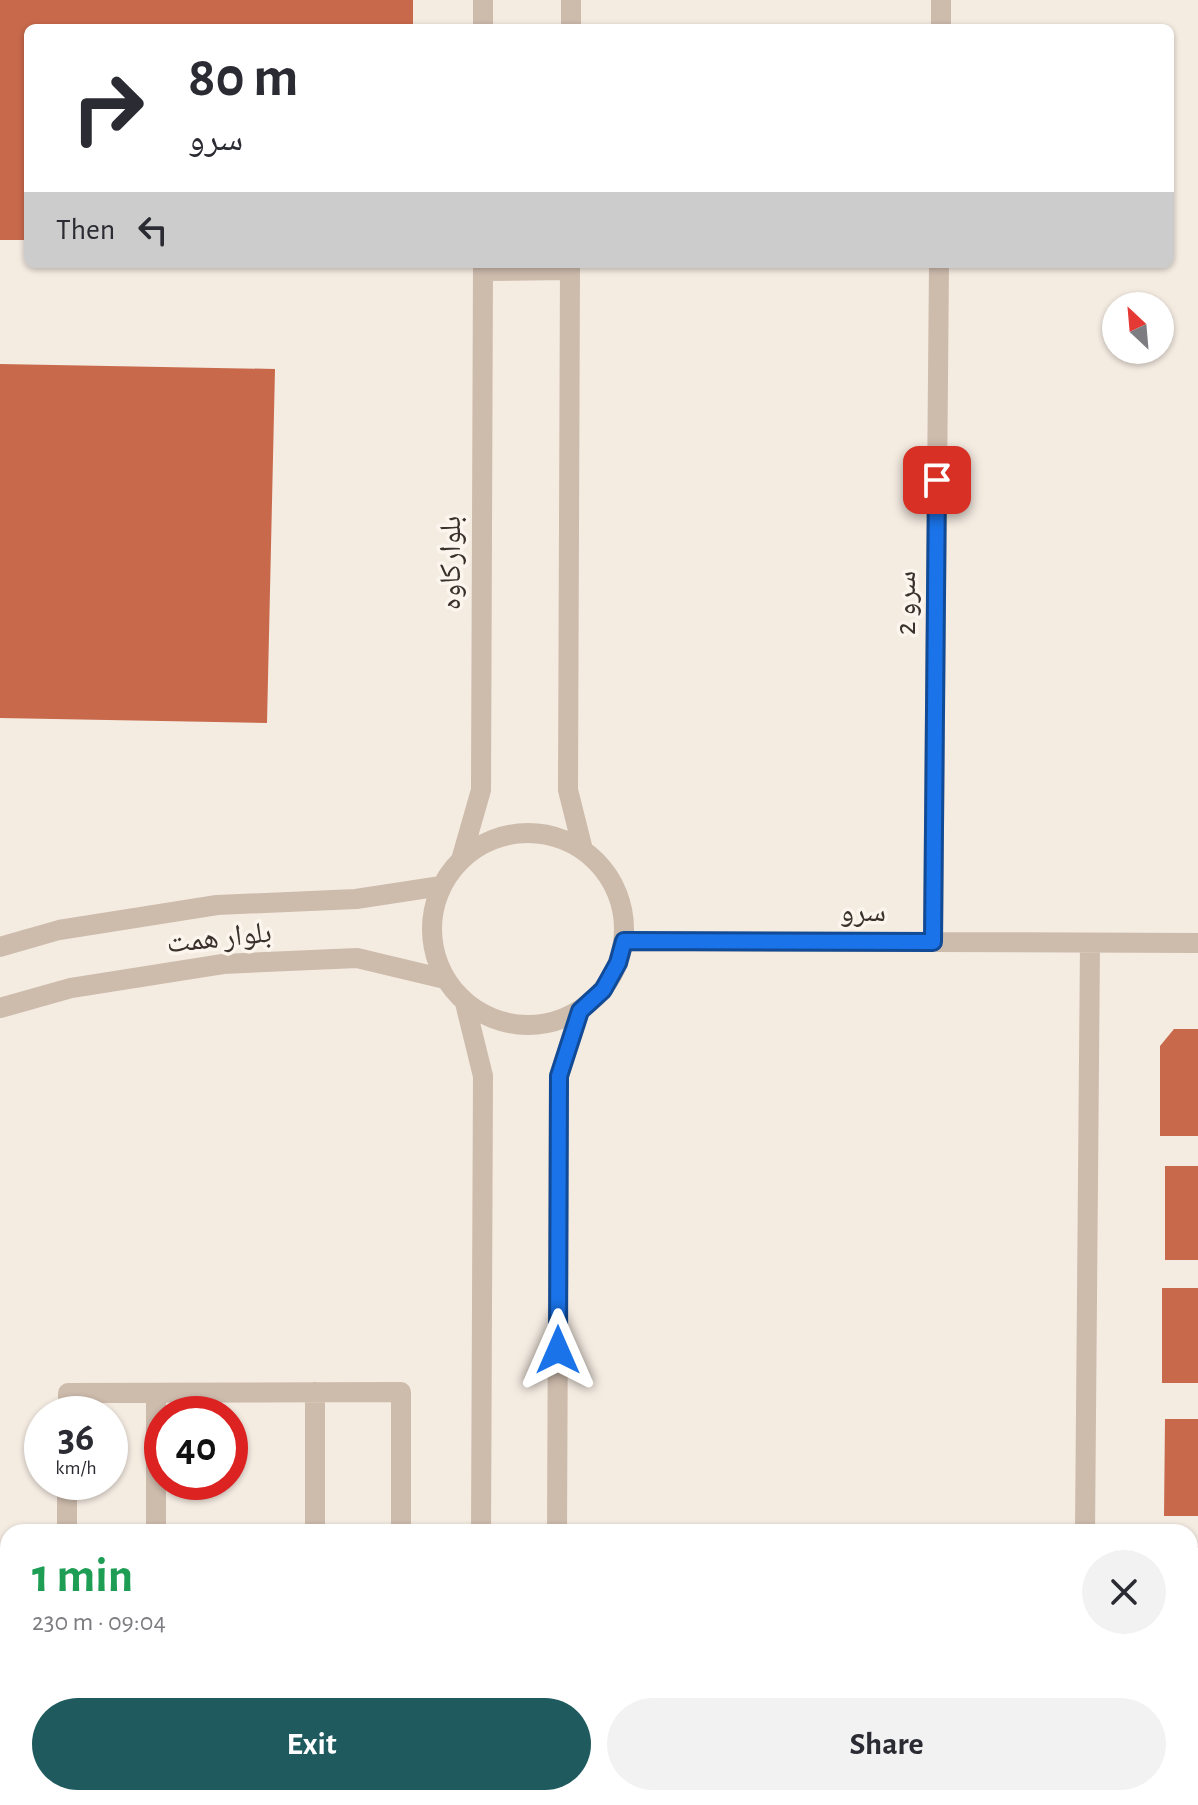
<!DOCTYPE html>
<html lang="en">
<head>
<meta charset="utf-8">
<style>
  body { margin:0; font-family:"Alegreya Sans","Noto Naskh Arabic",sans-serif; background:#f2f2f3; color:#2b2b33; height:100vh; display:flex; flex-direction:column; font-size:30px; white-space:nowrap }
  * { box-sizing:border-box; margin:0 }
  p { font-size:26px; color:#7c7c81 }
  .icon { flex:none; width:44px; height:44px; fill:none; stroke:currentColor; stroke-width:2; stroke-linecap:round; stroke-linejoin:round }
  .map { position:relative; flex:1; overflow:hidden }
  .details { position:absolute; left:0px; top:1524px; width:1198px; height:282px; display:flex; flex-direction:column; background:#fff; border-radius:24px 24px 0 0; box-shadow:0 2px 6px #0004 }
  .details>* { flex:none }
  .hud { position:absolute; left:24px; top:24px; width:1150px; height:244px; border-radius:12px; box-shadow:0 2px 6px #0004; background:#fff; color:#2b2b33; overflow:hidden }
  .needle { width:52px; rotate:334deg }
  .buttons { position:absolute; left:1102px; top:292px; display:grid; gap:16px }
  .buttons a { display:grid; place-items:center; width:72px; height:72px; border-radius:50%; background:#fff; box-shadow:0 2px 6px #0004; font-size:40px }
  .speed { position:absolute; left:24px; top:1396px; display:flex; gap:16px; font-size:40px; font-weight:700; text-align:center }
  .speed>* { display:grid; place-content:center; width:104px; height:104px; border-radius:50%; background:#fff; box-shadow:0 2px 6px #0004; line-height:1 }
  .speed small { font-size:20px; font-weight:400 }
  .speed .limit { border:12px solid #d22; background:#fff; color:#111 }
  .pin { position:absolute; display:grid; place-items:center; width:68px; height:68px; color:#fff; margin:-34px; border-radius:16px; box-shadow:0 4px 12px #0006 }
  .me { position:absolute; width:88px; margin:-44px; rotate:0deg; stroke-linejoin:round; filter:drop-shadow(0 0 6px #0008) }
  .turn { display:flex; align-items:center; gap:28px; height:168px; padding:0 32px; font-size:36px }
  .turn .icon { width:104px; height:104px; stroke-width:2.5 }
  .turn b { display:block; font-size:56px; line-height:68px }
  .then { display:flex; align-items:center; height:76px; padding:0 32px; background:#0003; gap:16px; font-size:30px }
  .round { display:grid; place-items:center; flex:none; width:84px; height:84px; border-radius:42px; background:#f2f2f3 }
  .headline { display:flex; align-items:center; justify-content:space-between; height:136px; padding:0 32px }
  h1 { font-size:48px; font-weight:700; line-height:60px; color:#1e9e55 }
  .button { display:flex; gap:16px; margin-top:auto; padding:16px 32px }
  .button a { flex:1; height:92px; border-radius:48px; background:#1f5a5e; color:#fff; font-size:32px; font-weight:700; line-height:92px; text-align:center }
  .button a+a { background:#f2f2f3; color:#2b2b33 }
  .map>svg:first-child { display:block }
  .building { fill:#c8694b }
  .lines { fill:none; stroke-linecap:round; stroke-linejoin:round }
  .minor { stroke:#cdbbac; stroke-width:20 }
  .route-casing { stroke:#114b97; stroke-width:20 }
  .route { stroke:#1a73e8; stroke-width:14 }
  .labels { text-anchor:middle; dominant-baseline:central; stroke-width:7; stroke-linejoin:round; paint-order:stroke }
  .street-label { font-size:30px; fill:#3b302b; stroke:#fbf5ee }
</style>
</head>
<body>
<div class="map">
<svg width="1198" height="1805" viewBox="0 0 1198 1805">
  <rect width="100%" height="100%" fill="#f4ebe1"/>
  <path class="building" d="M0,0h413v28h-385v212h-28z
    M0,364l275,5 -8,354 -267,-5z
    M1174,1029h24v107h-38v-90z
    M1165,1166h33v94h-33z
    M1162,1288h36v95h-36z
    M1165,1419h33v97h-34z
    M1190,1546h8v101h-8z"/>
  <g class="lines">
    <path class="minor" d="M483,28v-28
      M571,28v-28
      M941,28v-28
      M570,264l-2,526 15,60
      M483,271l87,-1
      M432 929a96 96 0 1 1 192 0a96 96 0 1 1-192 0Z
      M461,860l20,-70 2,-526
      M624,941l574,2
      M933,942l6,-678
      M0,947l59,-17 158,-25 139,-6 85,-13
      M465,1003l18,73 -2,456
      M0,1008l71,-20 152,-24 134,-6 88,21
      M315,1392v140
      M68,1414v-21l333,-1v140
      M67,1532v-50
      M156,1532v-139
      M557,1532l2,-456 21,-65
      M1085,1532l5,-589
      M0,1780h8
      M480,1805v-7
      M556,1805v-7"/>
  </g>
  <g class="lines">
    <defs>
      <path id="route" d="M558,1350l1,-274 21,-65 23,-21 15,-27 6,-22 309,1 4,-462"/>
    </defs>
    <use href="#route" class="route-casing"/>
    <use href="#route" class="route"/>
  </g>
  <g class="labels">
    <g class="street-label">
      <text transform="translate(451 563) rotate(-90)">بلوارکاوه</text>
      <text transform="translate(906 603) rotate(-90)">سرو 2</text>
      <text x="863" y="912">سرو</text>
      <text transform="translate(219 938) rotate(-6)">بلوار همت</text>
    </g>
  </g>
</svg>
<div class="buttons">
<a><svg class="needle" viewBox="-14 -14 28 28"><path d="M0-13l5 13h-10z" fill="#e53935"/><path d="M0 13l5-13h-10z" fill="#7c7c81"/></svg></a>
</div>
<div class="speed"><div>36<small>km/h</small></div><div class="limit">40</div></div>
<div class="pin" style="left:937px;top:480px;background:#d93025"><svg class="icon" aria-label="arrive" viewBox="0 0 24 24"><path d="M6 21V4h12l-3 4 3 4H6"/></svg></div>
<svg class="me" style="left:558px;top:1350px" viewBox="-20 -20 40 40"><path d="M0-17L14 15 0 8-14 15z" fill="#1a73e8" stroke="#fff" stroke-width="4"/></svg>
<div class="hud">
<div class="turn"><svg class="icon" aria-label="right" viewBox="0 0 24 24"><path d="M7 20v-9h11M14 6l5 5-5 5"/></svg><div><b>80 m</b>سرو</div></div>
<div class="then">Then<svg class="icon" aria-label="left" viewBox="0 0 24 24"><path d="M17 20v-9H6M10 6l-5 5 5 5"/></svg></div>
</div>
<section class="details">
<div class="headline"><div><h1>1 min</h1><p>230 m · 09:04</p></div><a class="round"><svg class="icon" aria-label="close" viewBox="0 0 24 24"><path d="M6 6l12 12M18 6L6 18"/></svg></a></div>
<div class="button"><a>Exit</a><a>Share</a></div>
</section>
</div>
</body>
</html>
